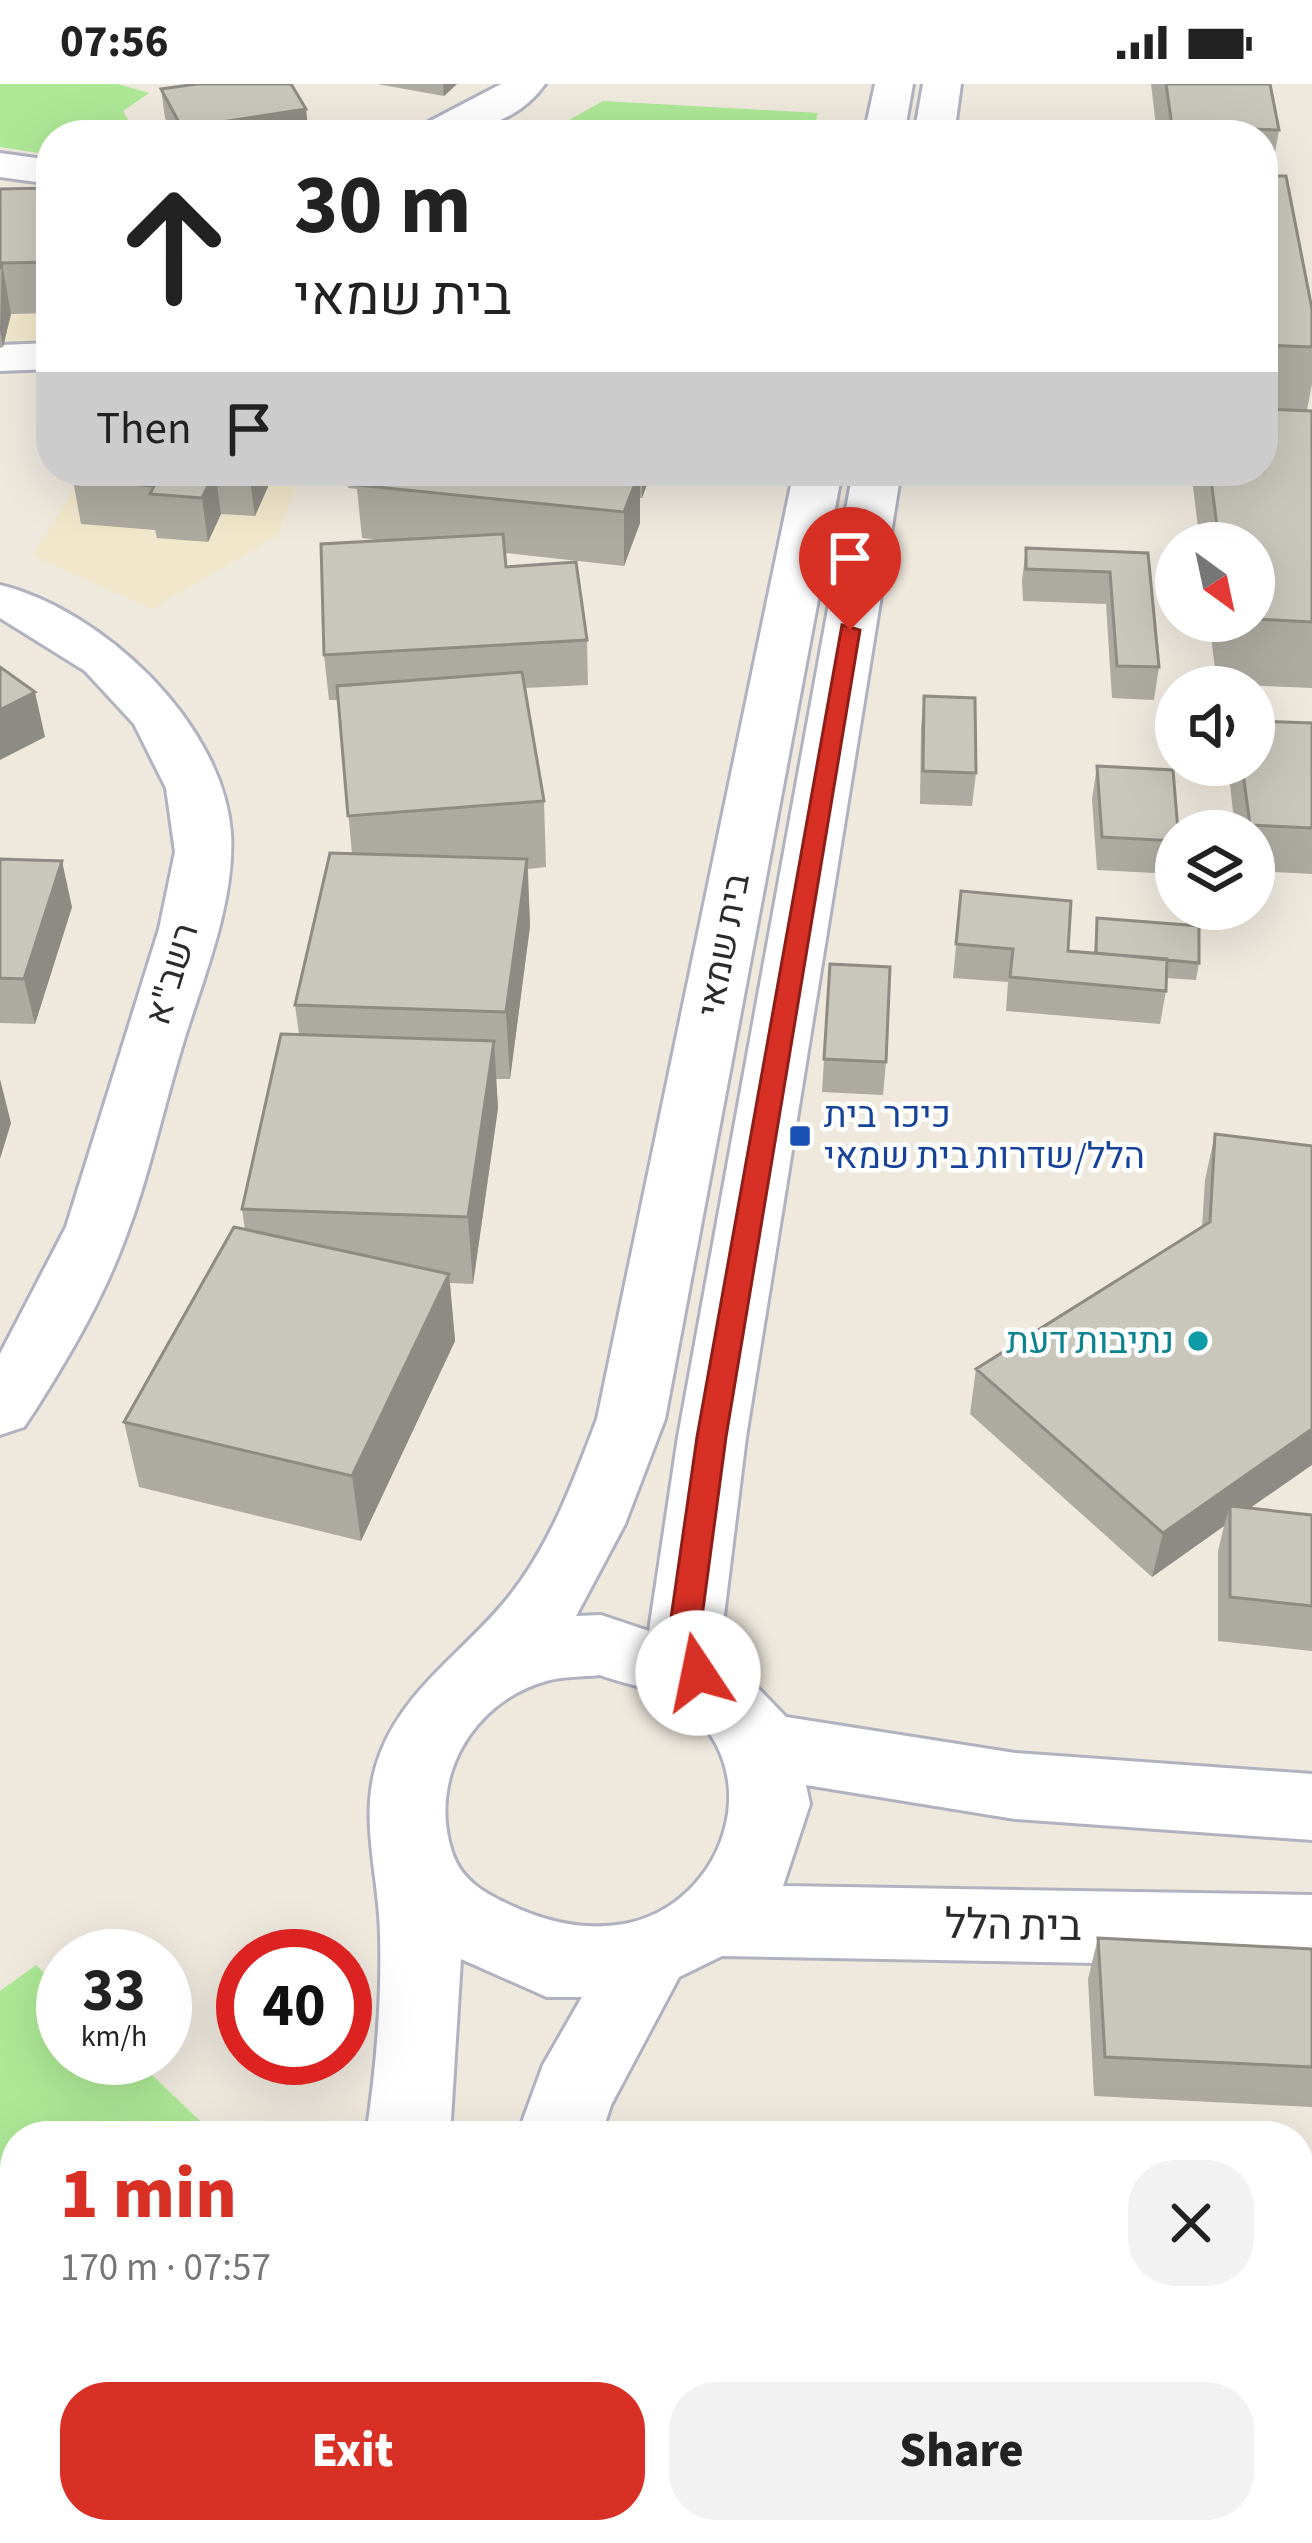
<!DOCTYPE html>
<html lang="en">
<head>
<meta charset="utf-8">
<style>
  body { margin:0; font-family:"Source Sans 3",Heebo,sans-serif; background:#f2f2f2; color:#222; height:100vh; display:flex; flex-direction:column; font-size:45px; white-space:nowrap }
  * { box-sizing:border-box; margin:0 }
  p { font-size:39px; color:#767676 }
  .icon { flex:none; width:66px; height:66px; fill:none; stroke:currentColor; stroke-width:2; stroke-linecap:round; stroke-linejoin:round }
  .map { position:relative; flex:1; overflow:hidden }
  .drawer { position:absolute; left:0px; top:2037px; width:1314px; height:423px; display:flex; flex-direction:column; background:#fff; border-radius:48px 48px 0 0; box-shadow:0 12px 48px #0002 }
  .drawer>* { flex:none }
  .top-card { position:absolute; left:36px; top:36px; width:1242px; height:366px; border-radius:48px; box-shadow:0 12px 48px #0002; background:#fff; color:#222; overflow:hidden }
  .needle { width:78px; rotate:147deg }
  .controls { position:absolute; left:1155px; top:438px; display:grid; gap:24px }
  .controls a { display:grid; place-items:center; width:120px; height:120px; border-radius:50%; background:#fff; box-shadow:0 12px 48px #0002; font-size:60px }
  .speed { position:absolute; left:36px; top:1845px; display:flex; gap:24px; font-size:60px; font-weight:700; text-align:center }
  .speed>* { display:grid; place-content:center; width:156px; height:156px; border-radius:50%; background:#fff; box-shadow:0 12px 48px #0002; line-height:1 }
  .speed small { font-size:30px; font-weight:400 }
  .speed .limit { border:18px solid #d22; background:#fff; color:#111 }
  .pin { position:absolute; display:grid; place-items:center; width:102px; height:102px; color:#fff; margin:-123px -51px; border-radius:50% 50% 50% 0; rotate:-45deg; box-shadow:0 0 12px #0007 }
  .pin .icon { rotate:45deg }
  .me { position:absolute; width:132px; margin:-66px; rotate:349deg; stroke-linejoin:round; filter:drop-shadow(0 0 9px #0008) }
  .turn { display:flex; align-items:center; gap:42px; height:252px; padding:0 60px; font-size:54px }
  .turn .icon { width:156px; height:156px; stroke-width:2.5 }
  .turn b { display:block; font-size:84px; line-height:102px }
  .then { display:flex; align-items:center; height:114px; padding:0 60px; background:#0003; gap:24px; font-size:45px }
  .round { display:grid; place-items:center; flex:none; width:126px; height:126px; border-radius:48px; background:#f2f2f2 }
  .head { display:flex; align-items:center; justify-content:space-between; height:204px; padding:0 60px }
  h1 { font-size:72px; font-weight:800; line-height:90px; color:#d93025 }
  .action { display:flex; gap:24px; margin-top:auto; padding:24px 60px }
  .action a { flex:1; height:138px; border-radius:48px; background:#d93025; color:#fff; font-size:48px; font-weight:800; line-height:138px; text-align:center }
  .action a+a { background:#f2f2f2; color:#222 }
  .status { display:flex; justify-content:space-between; align-items:center; height:84px; padding:0 60px; background:#fff; direction:ltr }
  .status svg { height:33px; fill:currentColor }
  .map>svg:first-child { display:block }
  .education { fill:#f1e7cb }
  .green { fill:#ade896 }
  .lines { fill:none; stroke-linecap:round; stroke-linejoin:round }
  .minor-casing { stroke:#b1b2c0; stroke-width:6 }
  .tertiary-casing { stroke:#b1b2c0; stroke-width:6 }
  .minor { fill:#fff; fill-rule:evenodd }
  .tertiary { fill:#fff; fill-rule:evenodd }
  .wall { fill:#adaaa1 }
  .shaded-wall { fill:#8d8b83 }
  .building { fill:#c9c6bb; stroke:#8d8b83; stroke-width:3 }
  .route { fill:#d93025; stroke:#8d1f18; stroke-width:3 }
  .transit-dot { fill:#1a4fb4; stroke:#fff; stroke-width:4.5 }
  .culture-dot { fill:#0f9aa8; stroke:#fff; stroke-width:4.5 }
  .labels { text-anchor:middle; dominant-baseline:central; stroke-width:9; stroke-linejoin:round; paint-order:stroke }
  .street-label { font-size:36px; fill:#2b2b2b; stroke:#fff }
  .transit-label { font-size:36px; fill:#164399; stroke:#fff; text-anchor:start }
  .culture-label { font-size:36px; fill:#0d838f; stroke:#fff; text-anchor:end }
  .near-street-label { font-size:42px; fill:#2b2b2b; stroke:#fff }
</style>
</head>
<body>
<div class="status"><b>07:56</b><svg viewBox="0 0 49 12"><path d="M0 12V9h3v3zM5 12V6h3v6zM10 12V3h3v9zM15 12V0h3v12zM26 1h20v11H26zM47 4h2v5h-2z"/></svg></div>
<div class="map">
<svg width="1312" height="2459" viewBox="0 0 1312 2459">
  <rect width="100%" height="100%" fill="#eee8dd"/>
  <path class="education" d="M0,122l51,3v146l-51,1z
    M85,387h218l-26,65 -125,73 -119,-53z"/>
  <path class="green" d="M0,0h118l31,9 -26,18 13,24h-85v20l-51,-8z
    M603,17l215,12 -6,22h-270z
    M36,1881l27,26v67h71l82,78h-201v393h39l-9,14h-45v-552z"/>
  <g class="lines">
    <defs>
      <path id="minor" d="M501,0h44c-30,43 -84,51 -132,51l6,-8z
        M0,69l51,7v24l-51,-7z
        M51,259v26l-51,2v-26z
        M0,501c102,25 223,138 231,248 4,67 -26,141 -46,204 -21,67 -35,137 -60,202 -22,60 -55,116 -89,170l-12,18 -24,8v-81l66,-127 93,-298 16,-77 -9,-64 -32,-64 -49,-53 -85,-53z"/>
      <path id="tertiary" d="M875,0h38l-9,51h-40z
        M923,0h38l-7,51h-40z
        M794,387h48l-177,948 -40,105 -49,92 25,-1 48,16 29,-194 175,-966h48l-155,966 -24,195 9,28 55,57 229,36 297,21v66l-297,-21 -209,-34 4,19 -27,82 529,9v72l-590,-11 -43,21 -68,128 -10,31h-84l26,-71 39,-68h-35l-86,-38 -11,177h-84c10,-67 16,-134 14,-202 -1,-61 -23,-121 0,-180 25,-66 84,-102 127,-155 43,-53 66,-117 90,-180zM600,1591c24,9 57,14 78,28 94,63 48,202 -54,221 -41,7 -78,-2 -114,-19 -26,-12 -49,-25 -58,-53 -24,-73 20,-150 94,-171 17,-5 37,-4 54,-6z
        M219,2445h94l-6,14h-94z
        M372,2445h94l-6,14h-94z"/>
    </defs>
    <use href="#minor" class="minor-casing"/>
    <use href="#tertiary" class="tertiary-casing"/>
    <use href="#minor" class="minor"/>
    <use href="#tertiary" class="tertiary"/>
  </g>
  <path class="wall" d="M377,0h80l-13,12z
    M1151,0h119l9,46 -8,46 41,133v75l-5,26 -44,-2v-273h-106z
    M161,5l148,46h-135l-9,-17z
    M51,104v125l-40,1 -8,33 -3,1v-159z
    M1312,327v277l-95,-4 -8,-63h45v-78h-54l-9,-72h72z
    M78,387h197l-20,45 -34,-2 -13,28 -51,-4 -2,-8 -74,-6 -8,-44z
    M346,387h306l-10,27h-2v25l-16,43 -119,-13 1,14 81,73 1,45 -63,3 19,113 2,66 -18,2 2,57 -20,153h-14l2,29 -25,176 -23,-1 5,58 -94,200 -222,-54 -15,-65 121,-192 -3,-21 57,-175 -4,-29 57,-151 -14,-154h-9l-5,-45 62,-114 -24,-3 -5,-49 -9,-1z
    M1026,464l122,5 11,114 -5,33 -42,-2 -6,-94 -83,-3 -1,-21z
    M924,612l52,77 -4,33 -52,-2 1,-76z
    M1312,639v151l-58,-3v-40h-19l-7,-66h26z
    M1097,682l79,75 -3,33 -76,-4 -5,-71z
    M0,775l72,48 -37,117 -35,-1z
    M961,807l107,60 26,2 3,-35 102,45 -3,17 -30,-2v13l-6,33 -154,-13 2,-29 -55,-4z
    M830,880l56,98 -3,33 -61,-3z
    M1215,1050l35,374 62,7v136l-94,-10v-90l6,-25 -72,51 -182,-163 6,-45 226,-142 3,-47z
    M1098,1854l214,11v158l-218,-11 -6,-117z
    M1299,2138h13v321h-18l-2,-14h7z
    M925,2445h175l7,14h-176z"/>
  <path class="shaded-wall" d="M443,0h14l-13,12z
    M306,25l3,26h-126l-1,-7z
    M2,179l9,51 -8,33 -3,-17z
    M215,387l6,43 -13,28 -6,-44z
    M250,387h25l-20,45 -6,-44z
    M640,387v52l-16,43v-54z
    M642,387h10l-10,27z
    M35,608l10,45 -45,23v-50z
    M527,775l3,67 -20,153 -4,-67z
    M62,777l10,46 -37,117 -11,-45z
    M494,957l4,67 -25,176 -5,-67z
    M0,995l11,44 -11,36z
    M449,1190l6,67 -94,200 -9,-65z
    M1312,1345v36l-82,57v-16l-6,20 -72,51 11,-44z"/>
  <path class="building" d="M197,0h94l15,25 -124,19 -21,-39z
    M1166,0h104l9,46 -107,-4z
    M1263,92h23l26,133v38l-49,-2z
    M51,104v74l-49,1 -2,6v-80z
    M1263,325l49,2v211l-58,-3v-76h-35l-9,-72h53z
    M78,387h137l-13,27 -52,-4 4,-8 -81,-6z
    M363,387h277l-16,41 -267,-27z
    M503,450l3,33 70,-5 11,78 -263,15 -3,-111z
    M1026,464l122,5 11,114 -42,-1 -7,-94 -84,-3z
    M0,583l35,25 -35,18z
    M522,588l22,129 -196,15 -11,-130z
    M924,612l51,2 1,75 -53,-2z
    M1254,637l58,2v105l-62,-3 -8,-60h12z
    M1097,682l76,4 5,61h-2v10l-74,-4z
    M330,769l197,6 -21,153 -211,-7z
    M0,775l62,2 -38,118 -24,-1z
    M961,807l110,10 -3,50 99,8 -1,32 -156,-14 3,-28 -57,-5z
    M1097,834l102,8v37l-103,-10z
    M830,880l60,3 -4,95 -62,-3z
    M281,950l213,7 -26,176 -226,-8z
    M1215,1050l97,12v283l-149,104 -187,-164 234,-147z
    M234,1143l215,47 -97,202 -228,-54z
    M1230,1422l82,9v91l-82,-9z
    M1098,1854l214,11v118l-207,-10z
    M1299,2138h13v294l-13,-83z
    M947,2445h153l7,14h-153z"/>
  <path class="route" d="M842,541l18,5 -134,807 -26,195 13,41 -15,13 -11,-4 -18,-50 28,-195z"/>
  <rect class="transit-dot" x="788" y="1040" width="24" height="24" rx="6"/>
  <circle class="culture-dot" cx="1198" cy="1257" r="12"/>
  <g class="labels">
    <g class="street-label">
      <text transform="translate(724 861) rotate(-79)">בית שמאי</text>
      <text transform="translate(172 890) rotate(-73)">רשב"א</text>
    </g>
    <g class="transit-label">
      <text x="824" y="1031">כיכר בית<tspan x="824" dy="41">הלל/שדרות בית שמאי</tspan></text>
    </g>
    <g class="culture-label">
      <text x="1174" y="1257">נתיבות דעת</text>
    </g>
    <g class="near-street-label">
      <text transform="translate(1013 1842) rotate(1)">בית הלל</text>
    </g>
  </g>
</svg>
<div class="controls">
<a><svg class="needle" viewBox="-14 -14 28 28"><path d="M0-13l5 13h-10z" fill="#e53935"/><path d="M0 13l5-13h-10z" fill="#767676"/></svg></a>
<a><svg class="icon" aria-label="sound" viewBox="0 0 24 24"><path d="M4 9h4l5-4v14l-5-4H4zM17 9q2 3 0 6"/></svg></a>
<a><svg class="icon" aria-label="layers" viewBox="0 0 24 24"><path d="M12 4l9 5-9 5-9-5zM3 14l9 5 9-5"/></svg></a>
</div>
<div class="speed"><div>33<small>km/h</small></div><div class="limit">40</div></div>
<div class="pin" style="left:850px;top:546px;background:#d93025"><svg class="icon" aria-label="arrive" viewBox="0 0 24 24"><path d="M6 21V4h12l-3 4 3 4H6"/></svg></div>
<svg class="me" style="left:698px;top:1589px" viewBox="-20 -20 40 40"><circle r="19" fill="#fff"/><path d="M0-13L10 11 0 6-10 11z" fill="#d93025"/></svg>
<div class="top-card">
<div class="turn"><svg class="icon" aria-label="ahead" viewBox="0 0 24 24"><path d="M12 20V5M6 11l6-6 6 6"/></svg><div><b>30 m</b>בית שמאי</div></div>
<div class="then">Then<svg class="icon" aria-label="arrive" viewBox="0 0 24 24"><path d="M6 21V4h12l-3 4 3 4H6"/></svg></div>
</div>
<section class="drawer">
<div class="head"><div><h1>1 min</h1><p>170 m · 07:57</p></div><a class="round"><svg class="icon" aria-label="close" viewBox="0 0 24 24"><path d="M6 6l12 12M18 6L6 18"/></svg></a></div>
<div class="action"><a>Exit</a><a>Share</a></div>
</section>
</div>
</body>
</html>
